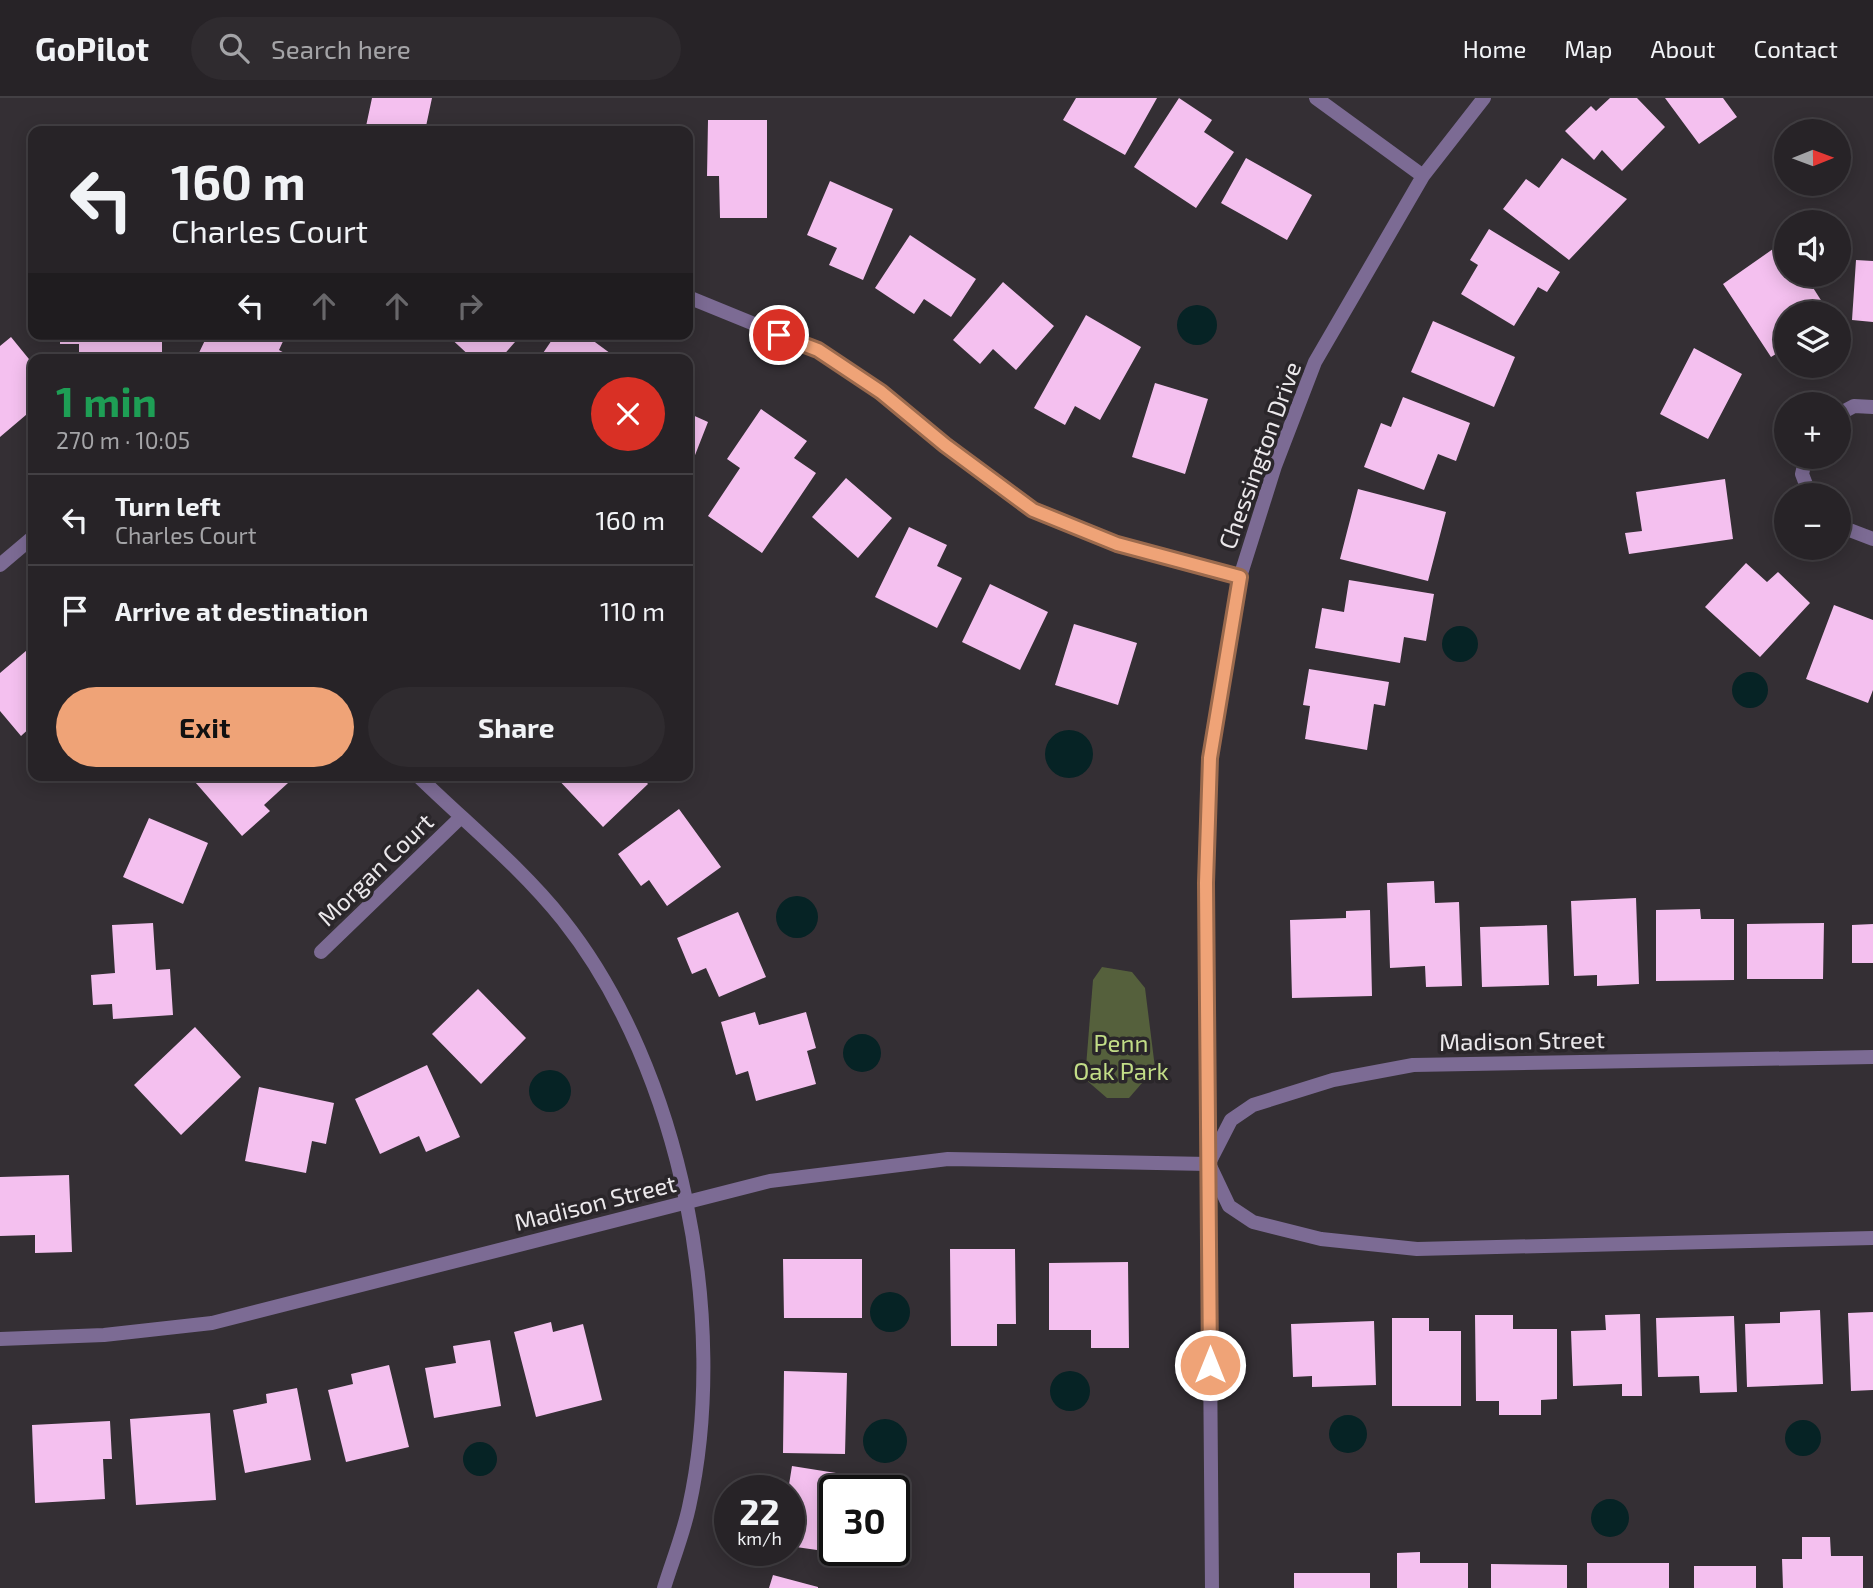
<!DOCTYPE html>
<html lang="en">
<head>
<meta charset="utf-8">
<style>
  body { margin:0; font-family:"Exo 2",sans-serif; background:#2f2b2f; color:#f1f3f6; height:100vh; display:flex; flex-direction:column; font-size:26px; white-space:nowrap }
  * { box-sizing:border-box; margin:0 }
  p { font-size:23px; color:#a4a4a7 }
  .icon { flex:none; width:38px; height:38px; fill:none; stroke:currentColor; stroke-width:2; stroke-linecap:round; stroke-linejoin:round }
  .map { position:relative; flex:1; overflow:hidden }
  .drawer { position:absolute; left:28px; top:256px; width:665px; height:427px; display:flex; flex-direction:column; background:#272327; border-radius:14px; box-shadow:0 4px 18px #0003,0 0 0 2px #434044 }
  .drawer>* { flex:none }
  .guide { position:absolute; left:28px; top:28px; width:665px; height:214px; border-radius:14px; box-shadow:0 4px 18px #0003,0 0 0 2px #434044; background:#272327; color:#f1f3f6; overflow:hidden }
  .needle { width:46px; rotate:89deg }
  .buttons { position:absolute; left:1774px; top:21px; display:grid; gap:14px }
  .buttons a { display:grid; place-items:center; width:77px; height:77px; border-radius:50%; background:#272327; box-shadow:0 4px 18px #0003,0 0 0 2px #434044; font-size:35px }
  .speed { position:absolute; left:714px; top:1377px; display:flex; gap:14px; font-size:35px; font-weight:700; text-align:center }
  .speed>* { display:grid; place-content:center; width:91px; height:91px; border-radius:50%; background:#272327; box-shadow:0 4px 18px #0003,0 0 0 2px #434044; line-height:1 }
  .speed small { font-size:18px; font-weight:400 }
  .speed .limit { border:4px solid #111; border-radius:10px; background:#fff; color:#111 }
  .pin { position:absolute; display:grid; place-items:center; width:60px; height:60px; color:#fff; margin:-30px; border:4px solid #fff; border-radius:50%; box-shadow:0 2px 7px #0007 }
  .me { position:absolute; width:77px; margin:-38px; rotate:0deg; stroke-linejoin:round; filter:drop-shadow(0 0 5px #0008) }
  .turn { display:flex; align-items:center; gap:24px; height:147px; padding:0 28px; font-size:32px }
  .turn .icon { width:91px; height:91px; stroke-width:2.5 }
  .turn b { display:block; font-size:49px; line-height:60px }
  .lanes { display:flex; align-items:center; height:66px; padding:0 28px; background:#0003; justify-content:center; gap:35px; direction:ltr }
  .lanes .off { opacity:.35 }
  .round { display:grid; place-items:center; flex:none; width:74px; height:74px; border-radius:37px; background:#2f2b2f }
  .head { display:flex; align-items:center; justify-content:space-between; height:119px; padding:0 28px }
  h1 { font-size:42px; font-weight:700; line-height:52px; color:#1e9e55 }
  .action { display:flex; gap:14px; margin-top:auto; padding:14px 28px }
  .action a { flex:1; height:80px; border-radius:42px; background:#efa377; color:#111; font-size:28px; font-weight:700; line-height:80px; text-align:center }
  .action a+a { background:#2f2b2f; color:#f1f3f6 }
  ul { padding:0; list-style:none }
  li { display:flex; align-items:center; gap:21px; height:91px; padding:0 28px; border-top:2px solid #434044 }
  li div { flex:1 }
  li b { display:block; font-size:26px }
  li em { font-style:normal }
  header { display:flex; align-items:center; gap:42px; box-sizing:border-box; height:98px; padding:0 35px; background:#272327; border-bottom:2px solid #434044 }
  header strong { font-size:33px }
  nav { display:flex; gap:38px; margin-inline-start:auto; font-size:24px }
  .search { width:490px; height:63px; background:#2f2b2f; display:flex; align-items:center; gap:18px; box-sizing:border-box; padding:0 24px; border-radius:38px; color:#a4a4a7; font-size:26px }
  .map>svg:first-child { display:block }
  .green { fill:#55603c }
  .water { fill:#062325 }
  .building { fill:#f4c0ef }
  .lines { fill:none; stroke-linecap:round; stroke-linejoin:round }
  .street { stroke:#7c6b94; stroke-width:14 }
  .route-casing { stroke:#9b6a4d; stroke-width:18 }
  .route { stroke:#efa377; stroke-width:12 }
  .labels { text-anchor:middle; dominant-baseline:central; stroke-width:7; stroke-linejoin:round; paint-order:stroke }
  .street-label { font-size:24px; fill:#ebe8eb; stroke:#2a262a }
  .park-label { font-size:24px; fill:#c2dd87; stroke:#2a262a }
</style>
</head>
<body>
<header>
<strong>GoPilot</strong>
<div class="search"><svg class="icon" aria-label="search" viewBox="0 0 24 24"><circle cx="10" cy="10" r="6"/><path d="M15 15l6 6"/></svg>Search here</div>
<nav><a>Home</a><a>Map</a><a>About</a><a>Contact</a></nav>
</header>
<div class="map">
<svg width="1873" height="1490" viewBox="0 0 1873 1490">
  <rect width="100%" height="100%" fill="#342f34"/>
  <path class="green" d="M1102,869l30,5 13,16 10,80 -26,30h-22l-22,-19 8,-99z"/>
  <path class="water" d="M1177 227a20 20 0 1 1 40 0a20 20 0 1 1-40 0Z
    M1442 546a18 18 0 1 1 36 0a18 18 0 1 1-36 0Z
    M1732 592a18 18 0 1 1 36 0a18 18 0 1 1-36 0Z
    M1045 656a24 24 0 1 1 48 0a24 24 0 1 1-48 0Z
    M776 819a21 21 0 1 1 42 0a21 21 0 1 1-42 0Z
    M843 955a19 19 0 1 1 38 0a19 19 0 1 1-38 0Z
    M529 993a21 21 0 1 1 42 0a21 21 0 1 1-42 0Z
    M870 1214a20 20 0 1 1 40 0a20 20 0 1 1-40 0Z
    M1050 1293a20 20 0 1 1 40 0a20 20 0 1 1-40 0Z
    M1329 1336a19 19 0 1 1 38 0a19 19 0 1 1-38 0Z
    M863 1343a22 22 0 1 1 44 0a22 22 0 1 1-44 0Z
    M1785 1340a18 18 0 1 1 36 0a18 18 0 1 1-36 0Z
    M463 1361a17 17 0 1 1 34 0a17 17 0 1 1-34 0Z
    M1591 1420a19 19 0 1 1 38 0a19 19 0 1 1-38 0Z"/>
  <path class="building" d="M372,0h60l-7,33h-60z
    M1076,0h81l-32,57 -62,-35z
    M1179,0l33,22 -8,12 30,20 -38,56 -62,-41z
    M1610,0h27l28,29 -43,44 -20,-21 -8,10 -29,-29 26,-25 5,5z
    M1665,0h58l14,19 -38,27z
    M708,22h59v98h-47l-1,-42h-12z
    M1246,60l66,37 -25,45 -66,-37z
    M1562,60l65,41 -58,61 -66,-51 23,-30 13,9z
    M830,83l63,28 -30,71 -34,-15 8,-17 -30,-13z
    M1489,131l71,43 -13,20 -9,-5 -24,39 -53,-32 17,-29 -8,-5z
    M910,137l66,44 -25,38 -27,-18 -10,15 -39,-26z
    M1783,144l4,5v28h18l19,30 -12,8h-25v34l-16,10 -48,-73z
    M1856,162l17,1v61l-21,-2z
    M1003,184l51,44 -38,44 -23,-21 -13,15 -27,-24z
    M1086,217l55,32 -41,73 -25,-14 -10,19 -31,-17z
    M1433,223l82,36 -21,50 -83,-35z
    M60,236h102v25h-83v-15h-19z
    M208,236h72l5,3 -6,13 16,9h-99z
    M446,236h76l-22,25h-27z
    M556,236h28l34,25h-79z
    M11,239l22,27v45l-33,28v-91z
    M1694,250l48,26 -34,65 -48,-25z
    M1155,285l53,16 -23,75 -53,-17z
    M1403,299l67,26 -14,38 -18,-7 -14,36 -60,-23 17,-44 10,4z
    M761,311l46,32 -13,17 22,15 -54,80 -54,-37 32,-48 -13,-9z
    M688,315l20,9 -20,51z
    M846,380l46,40 -34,40 -46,-41z
    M1725,381l8,60 -104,15 -4,-21 17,-2 -6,-39z
    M1358,391l88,23 -18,69 -88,-22z
    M909,429l38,18 -10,21 25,12 -25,50 -62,-31z
    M1746,465l21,19 11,-10 32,31 -50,54 -55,-50z
    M1349,482l85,14 -8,47 -22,-4 -4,26 -85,-15 7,-40 22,4z
    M990,486l58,28 -28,58 -58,-28z
    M1834,507l39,15v70l-5,13 -62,-24z
    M1074,526l63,19 -19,62 -63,-20z
    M33,547v80l-12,11 -21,-25v-38z
    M1309,571l80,13 -4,24 -11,-2 -7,46 -62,-11 5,-33 -7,-1z
    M189,677h92l7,8 -24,22 6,6 -28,25z
    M554,677h86l8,9 -45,43z
    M679,711l42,58 -54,39 -18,-26 -8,6 -23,-32z
    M149,720l59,25 -25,61 -60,-27z
    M1434,783l1,22 24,-1 3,84 -36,1 -1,-21 -35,2 -3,-85z
    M1636,800l3,86 -42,2v-11l-23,1 -3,-75z
    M1700,811l1,10h33v61l-78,1v-71z
    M1370,812l2,86 -80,2 -2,-78 56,-2v-7z
    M738,814l28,65 -47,20 -13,-29 -14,6 -15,-36z
    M153,825l3,47 14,-1 3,46 -60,4 -1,-15 -19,1 -2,-30 24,-2 -3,-48z
    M1824,825l-1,56h-76v-55z
    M1873,826v39h-21v-38z
    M1547,827l2,60 -67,2 -2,-60z
    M478,891l48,49 -45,46 -49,-50z
    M755,914l4,13 47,-13 10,36 -9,3 9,33 -60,17 -8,-30 -12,4 -15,-53z
    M195,929l46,50 -60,58 -47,-50z
    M427,967l33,72 -34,15 -7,-16 -39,18 -25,-55z
    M259,989l75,16 -8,41 -14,-3 -6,32 -61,-12z
    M69,1077l3,77 -37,1v-18l-35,1v-59z
    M950,1151h65l1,75h-19v22h-46z
    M783,1161h79v59h-78z
    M1128,1164l1,86h-38v-18h-42v-67z
    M1820,1212l3,74 -76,3 -2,-63 35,-1v-11z
    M1873,1214v78l-22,1 -3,-78z
    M1640,1216l2,82h-20v-12l-49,2 -2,-55 35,-1 -1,-15z
    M1475,1217h38v14h44v70l-16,1v15h-42v-14h-23z
    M1734,1218l3,76 -37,1 -1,-17 -41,1 -2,-59z
    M1392,1220h37v13h32v75h-69z
    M1374,1223l2,64 -64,2v-11l-19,1 -2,-53z
    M551,1224l2,10 30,-8 19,76 -66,17 -22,-85z
    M490,1242l11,66 -67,12 -9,-50 31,-5 -3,-17z
    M389,1267l20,82 -63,15 -18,-72 25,-6 -2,-10z
    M784,1273l63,2 -2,81 -62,-1z
    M297,1290l14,72 -66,13 -12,-63 34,-7 -1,-9z
    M210,1315l6,87 -80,5 -6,-86z
    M110,1323l2,38h-9l2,40 -70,4 -3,-78z
    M792,1368l44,7 -12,78 -35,-5 -1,-55z
    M1802,1439h28l1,19h32v32h-80l-1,-29h20z
    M1420,1454v11h48v25h-71v-35z
    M1587,1465h82v25h-82z
    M1491,1466l76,1v23h-76z
    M1694,1468h62v22h-62z
    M1294,1475h76v15h-76z
    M773,1477l45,12v1h-49z"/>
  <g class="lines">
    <path class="street" d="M1316,0l107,78
      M688,199l130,53 63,42 64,53 88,65 84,34 123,33
      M1839,316l15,-8 19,1
      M1806,359l-4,17 8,21
      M1839,428l34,13
      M0,467l33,-28
      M417,677c49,48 103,91 146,145 119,150 167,402 126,587 -6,28 -17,55 -25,81
      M321,854l139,-134
      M1211,1061l20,-39 22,-15 80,-25 80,-15 460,-8
      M1211,1070l18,38 24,16 68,17 96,10 456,-11
      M0,1241l104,-4 108,-12 558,-142 178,-22 260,5
      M1212,1490l-6,-705 4,-125 30,-181 35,-111 40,-104 108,-186 61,-78"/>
  </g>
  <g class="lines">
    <defs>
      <path id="route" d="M779,237l39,15 63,42 64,53 88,65 84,34 123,33 -30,181 -4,125 4,482"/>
    </defs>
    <use href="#route" class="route-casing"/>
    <use href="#route" class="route"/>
  </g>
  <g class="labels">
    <g class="street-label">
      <text transform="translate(1259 357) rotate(-70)">Chessington Drive</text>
      <text transform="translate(375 771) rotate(-44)">Morgan Court</text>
      <text transform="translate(1522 942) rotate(-1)">Madison Street</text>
      <text transform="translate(595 1104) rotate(-14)">Madison Street</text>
    </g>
    <g class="park-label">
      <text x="1121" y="944">Penn<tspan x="1121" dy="28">Oak Park</tspan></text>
    </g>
  </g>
</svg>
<div class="buttons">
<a><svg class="needle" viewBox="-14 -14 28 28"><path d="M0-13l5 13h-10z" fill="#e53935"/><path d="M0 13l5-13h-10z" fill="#a4a4a7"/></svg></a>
<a><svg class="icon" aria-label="sound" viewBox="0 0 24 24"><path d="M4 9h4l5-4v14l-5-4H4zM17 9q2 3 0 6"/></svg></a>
<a><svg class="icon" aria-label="layers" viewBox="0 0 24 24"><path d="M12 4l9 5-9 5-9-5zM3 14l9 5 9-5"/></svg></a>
<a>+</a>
<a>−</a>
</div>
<div class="speed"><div>22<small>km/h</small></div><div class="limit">30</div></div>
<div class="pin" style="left:779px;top:237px;background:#d93025"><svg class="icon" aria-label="arrive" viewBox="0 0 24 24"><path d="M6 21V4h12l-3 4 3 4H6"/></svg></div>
<svg class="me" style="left:1210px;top:1267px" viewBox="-20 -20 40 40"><circle r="17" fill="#efa377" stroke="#fff" stroke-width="3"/><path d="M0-11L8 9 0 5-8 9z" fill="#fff"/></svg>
<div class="guide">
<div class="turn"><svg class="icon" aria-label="left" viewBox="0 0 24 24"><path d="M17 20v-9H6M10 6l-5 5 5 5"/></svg><div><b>160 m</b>Charles Court</div></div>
<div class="lanes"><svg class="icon" aria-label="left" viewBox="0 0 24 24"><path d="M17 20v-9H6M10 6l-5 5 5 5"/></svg><svg class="icon off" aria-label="ahead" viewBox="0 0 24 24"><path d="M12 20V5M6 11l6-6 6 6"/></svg><svg class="icon off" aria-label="ahead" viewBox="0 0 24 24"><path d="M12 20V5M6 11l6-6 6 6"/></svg><svg class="icon off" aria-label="right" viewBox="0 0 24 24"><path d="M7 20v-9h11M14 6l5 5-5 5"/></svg></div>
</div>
<section class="drawer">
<div class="head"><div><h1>1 min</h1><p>270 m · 10:05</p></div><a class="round" style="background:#d93025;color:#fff"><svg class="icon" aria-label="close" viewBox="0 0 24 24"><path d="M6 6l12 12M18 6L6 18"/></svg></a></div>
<ul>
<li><svg class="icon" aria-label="left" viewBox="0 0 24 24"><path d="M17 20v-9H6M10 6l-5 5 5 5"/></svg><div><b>Turn left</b><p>Charles Court</p></div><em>160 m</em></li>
<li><svg class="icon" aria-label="arrive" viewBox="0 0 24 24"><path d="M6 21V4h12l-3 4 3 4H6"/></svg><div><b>Arrive at destination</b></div><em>110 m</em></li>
</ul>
<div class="action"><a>Exit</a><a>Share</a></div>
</section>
</div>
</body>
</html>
